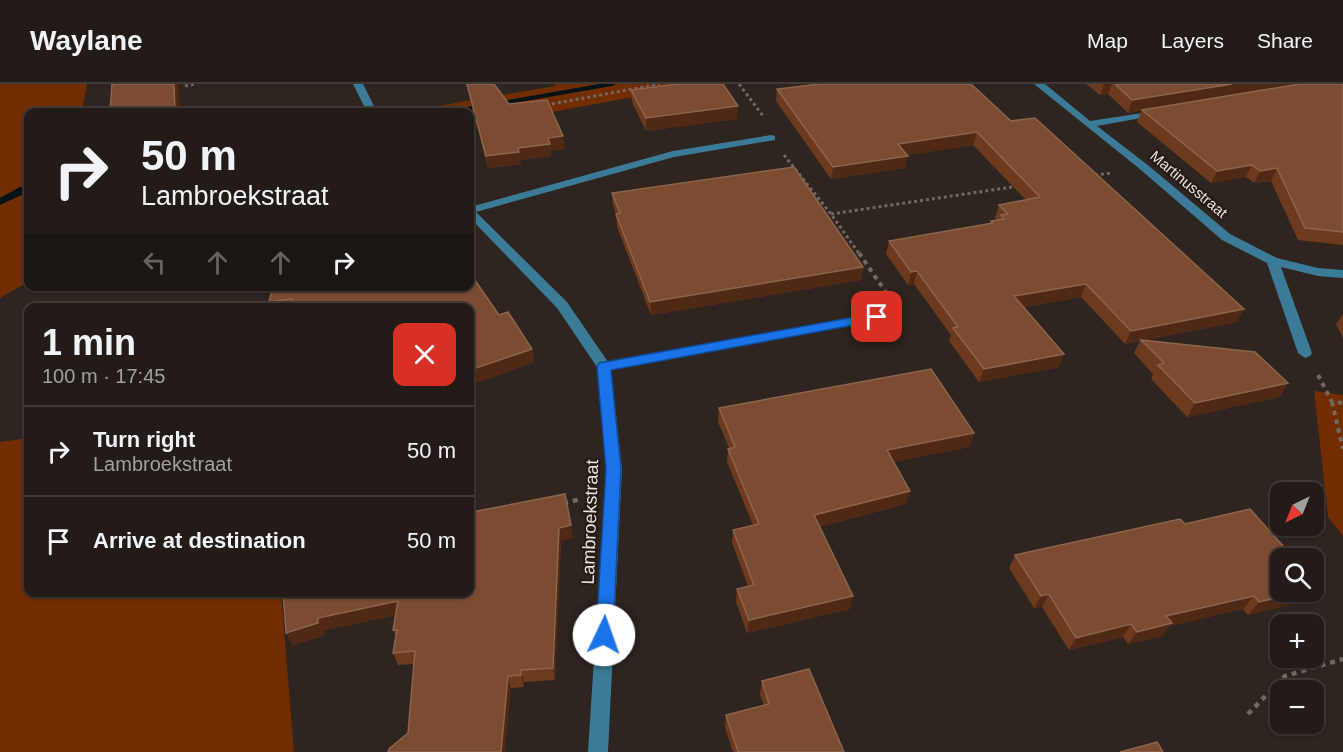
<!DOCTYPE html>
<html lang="en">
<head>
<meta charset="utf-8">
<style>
  body { margin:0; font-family:Arial,sans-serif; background:#2a2421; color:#f1f3f6; height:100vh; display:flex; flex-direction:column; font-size:22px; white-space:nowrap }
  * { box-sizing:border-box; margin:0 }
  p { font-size:20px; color:#a2a1a2 }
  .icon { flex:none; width:33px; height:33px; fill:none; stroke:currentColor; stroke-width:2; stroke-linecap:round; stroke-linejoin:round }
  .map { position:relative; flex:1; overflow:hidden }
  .drawer { position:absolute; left:24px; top:219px; width:450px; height:294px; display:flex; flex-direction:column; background:#221b18; border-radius:12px; box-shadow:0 2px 4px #0004,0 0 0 2px #3f3937 }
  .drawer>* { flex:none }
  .hud { position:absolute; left:24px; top:24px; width:450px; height:183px; border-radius:12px; box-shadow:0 2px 4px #0004,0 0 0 2px #3f3937; background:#221b18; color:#f1f3f6; overflow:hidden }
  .needle { width:39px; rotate:223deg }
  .controls { position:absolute; left:1270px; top:398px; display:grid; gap:12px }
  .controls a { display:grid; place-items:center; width:54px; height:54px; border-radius:12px; background:#221b18; box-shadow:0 2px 4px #0004,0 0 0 2px #3f3937; font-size:30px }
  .pin { position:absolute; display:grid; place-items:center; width:51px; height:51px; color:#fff; margin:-26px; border-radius:12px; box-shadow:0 3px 9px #0006 }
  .me { position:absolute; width:66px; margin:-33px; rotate:3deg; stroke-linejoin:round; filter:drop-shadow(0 0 4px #0008) }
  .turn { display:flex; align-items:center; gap:21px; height:126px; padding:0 18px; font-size:27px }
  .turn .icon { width:78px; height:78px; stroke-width:2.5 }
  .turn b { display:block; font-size:42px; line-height:51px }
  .lanes { display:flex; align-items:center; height:57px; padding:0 18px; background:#0003; justify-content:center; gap:30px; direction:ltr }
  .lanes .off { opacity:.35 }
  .round { display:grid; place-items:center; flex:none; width:63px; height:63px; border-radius:12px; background:#2a2421 }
  .overview { display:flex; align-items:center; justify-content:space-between; height:102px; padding:0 18px }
  h1 { font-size:36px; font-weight:700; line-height:45px }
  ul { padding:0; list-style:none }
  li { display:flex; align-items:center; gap:18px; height:90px; padding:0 18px; border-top:2px solid #3f3937 }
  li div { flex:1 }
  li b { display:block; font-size:22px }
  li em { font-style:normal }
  header { display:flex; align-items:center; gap:36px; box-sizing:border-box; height:84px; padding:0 30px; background:#221b18; border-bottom:2px solid #3f3937 }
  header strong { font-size:28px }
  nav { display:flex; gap:33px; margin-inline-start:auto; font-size:21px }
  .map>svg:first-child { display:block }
  .green { fill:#722d00 }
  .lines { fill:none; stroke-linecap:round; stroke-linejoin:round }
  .stream { fill:#051218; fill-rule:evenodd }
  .path-far2 { stroke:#716864; stroke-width:3; stroke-dasharray:3 3; stroke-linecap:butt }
  .path-far1 { stroke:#716864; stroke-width:4; stroke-dasharray:4.5 4.5; stroke-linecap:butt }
  .path { stroke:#716864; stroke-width:4.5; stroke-dasharray:5 5; stroke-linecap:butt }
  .minor { fill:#3b7b97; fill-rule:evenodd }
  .wall { fill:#6e3a1d }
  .shaded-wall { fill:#4f2915 }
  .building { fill:#7c4c32; stroke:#8d644d; stroke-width:1.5 }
  .route { fill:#1a73e8; stroke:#114b97; stroke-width:1.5 }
  .labels { text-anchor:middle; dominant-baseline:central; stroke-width:4.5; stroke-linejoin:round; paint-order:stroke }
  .far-street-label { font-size:15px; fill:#ebe4e1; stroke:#241b16 }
  .street-label { font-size:18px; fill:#ebe4e1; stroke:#241b16 }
</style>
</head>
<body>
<header>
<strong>Waylane</strong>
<nav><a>Map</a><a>Layers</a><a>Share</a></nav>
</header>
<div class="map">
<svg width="1343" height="668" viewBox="0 0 1343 668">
  <rect width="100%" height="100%" fill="#2e2420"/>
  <path class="green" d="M0,0h87l-5,28h-54v170l-28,16z
    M554,0h151l-235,43v-15h-68l154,-26z
    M1314,307l29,4v141l-15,-19z
    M28,354v154l253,1 13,159h-294v-310z"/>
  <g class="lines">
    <path class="stream" d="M599,0h17l-4,2 -151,26h-15l4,-2z
      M28,102v6l-28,13v-7l20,-11z"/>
    <path class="path-far2" d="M739,0l24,32
      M185,2l9,-2
      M546,21l114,-21
      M470,36l9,-2
      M784,71l47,59 29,41
      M1095,91l16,-2
      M831,130l188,-28"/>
    <path class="path-far1" d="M859,169l28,41
      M1318,291l14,27 11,1
      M1332,318l11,47"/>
    <path class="path" d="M563,419l19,-4
      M1248,630l37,-38 58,-17"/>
    <path class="minor" d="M353,0h10l14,28h-10z
      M1034,0h11l45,37 72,-11v4l-4,1 -61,11 52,40 81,68 47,24 41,10 25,2v8l-25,-2 -37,-9 31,86 -2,3 -5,2 -7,-5 -31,-90 -45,-23 -81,-70z
      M771,51l4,1v4l-101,17 -198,55 91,90 41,60 269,-49 7,4 -7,4 -266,49 11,99 -14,283h-20l18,-283 -9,-102 -40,-59 -87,-90v-11l203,-56z"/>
  </g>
  <path class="wall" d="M466,0h28l15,20 55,45 -14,2 1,5 -31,4 1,4 -33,4z
    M1086,0h257v161l-45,-5 -27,-59 -17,2 -8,-6 -35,6 -74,-61 5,-12 -14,3 -20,-19 -8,1z
    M777,5l234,32 226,201 -92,18 143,43 -9,14 -92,20 -36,-38 2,-5 -19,-21 6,-12 -15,3 -44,-47 -57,10 40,47 -5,13 -80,15 -30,-41 2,-6 -37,-51 -6,1 -22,-31 3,-13 101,-17 1,-3 6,-1 -2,-2 4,-13 27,-5 -53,-55 -66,10 -2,13 -74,11 -55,-78z
    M631,6l106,29 -91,12 -14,-29z
    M612,109l251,74 -2,13 -210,35 -34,-88 -1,-13 -3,-8z
    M470,189l29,42 9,-3 24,37 2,13 -64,23v-77h-199l-2,-6 4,-16h197z
    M1343,230v24l-7,-14z
    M719,324l255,25 -5,14 -76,15 13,42 -87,23 31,82 -103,24 -11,-31 1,-13 11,-3 -16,-43 1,-13 20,-5 -26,-63 1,-13 1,-1 -11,-26z
    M470,394l4,34 99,26 -12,3 -6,139 -31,2v5l-13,1 -103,45 6,-69 -16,1 -5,-12 3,-17 -3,-6 3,-15 -71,15v5l-32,10 -7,-12 184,-41z
    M1185,440l136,63 -12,13 -61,15 -5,-6 -74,17 -7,10 -34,8 -5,-7 -54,13 -27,-43 -8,1 -25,-40 6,-13z
    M762,597l82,71h-111l-8,-25 1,-12 38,-10 -4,-11z"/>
  <path class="shaded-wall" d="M174,0h4l2,28h-17z
    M1104,0h8l-4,10 -8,1z
    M1232,0h68l-172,29 4,-13z
    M738,22l-1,13 -91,12v-13z
    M977,48l-4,13 -78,12 3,-13z
    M563,52l1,13 -14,2 1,5 -31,4 1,4 -33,4 -2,-12 32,-8 30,-10z
    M908,72l-3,12 -74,11 2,-12z
    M1252,81l-6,12 -35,6 6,-12z
    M1277,84l-6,13 -17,2 6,-12z
    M863,183l-2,13 -210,35 -1,-13z
    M917,187l-3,13 -6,1 3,-13z
    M1086,200l-5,13 -71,12 4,-13z
    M1244,225l-7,13 -95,19 -1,-1 -1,1 -15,3 6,-13z
    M532,265l2,13 -64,23v-15z
    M1064,270l-5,13 -80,15 5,-13z
    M1288,299l-9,14 -92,20 8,-14z
    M471,335l3,14v13l-4,11z
    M974,349l-5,14 -86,17 4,-14z
    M470,394l6,47 -4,-13 -2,-22z
    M910,407l-4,13 -95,25 3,-14z
    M571,441l2,13 -12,3 -6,139 -2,-12 6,-140z
    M1321,503l-12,13 -61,15 11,-13 46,-11h9v-2z
    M1049,510l-7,13 -8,1 7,-12z
    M853,512l-3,13 -103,24 2,-13z
    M1254,512l-11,13 -74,17 -7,10 -34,8 9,-12 29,-16z
    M398,517l5,13 -78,16v5l-32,10 -7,-12 32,-15z
    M1131,540l-8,13 -54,13 7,-12z
    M521,586l3,12v5l-3,-12z
    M508,592l3,12 -6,64h-4z"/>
  <path class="building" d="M112,0h62l1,27 -12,1h-53z
    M467,0h27l15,20 38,-4 16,36 -15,2 2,6 -32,4 1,4 -33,4z
    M678,0h45l15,22 -92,12 -15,-28z
    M820,0h151l40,37 24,-3 209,191 -113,22 -45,-47 -72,12 50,58 -80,15 -31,-41 5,-1 -41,-56 -6,1 -22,-31 104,-18 -2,-2 13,-2 -3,-4 7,-1 -9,-9 41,-8 -63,-65 -79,12 10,12 -75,11 -56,-78z
    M1115,0h117l-100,16z
    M1300,0h43v148l-38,-4 -28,-60 -17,3 -8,-6 -35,6 -75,-61z
    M794,83l69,100 -213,35 -34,-88 4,-1 -8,-20z
    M470,189l29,42 9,-3 24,37 -62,21v-62h-180l2,-9 -23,3 4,-16h197z
    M1141,256l114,12 33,31 -93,20 -37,-38 6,-2z
    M931,285l43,64 -87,17 23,41 -96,24 39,81 -104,24 -12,-31 17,-4 -21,-55 26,-6 -31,-75 7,-2 -16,-39z
    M470,332l1,3v14l-1,4z
    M470,406l2,22 93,-18 6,31 -12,3 -6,140 -32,2v5l-13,1 -7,76h-113l1,-3 19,-16 7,-82 -22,2 4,-23h-4l5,-29 -80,17v5l-32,10 -3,-41h187z
    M1250,425l44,49h-13v33h24l-46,11 -5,-6 -88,20 6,7 -35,9 -6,-8 -55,14 -27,-44 -8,2 -26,-41 165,-36 5,5z
    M1314,496l7,7 -7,2z
    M809,585l35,83h-106l-12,-37 43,-11 -7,-23z
    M1157,658l6,10h-43z"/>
  <path class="route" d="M877,229l6,4 -2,3 -270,50 10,99 -8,166 -3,5 -6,3 -6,-3 -2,-5 10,-166 -9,-102 2,-4z"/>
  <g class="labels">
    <g class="far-street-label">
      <text transform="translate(1189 100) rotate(40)">Martinusstraat</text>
    </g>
    <g class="street-label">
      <text transform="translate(590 438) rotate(-88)">Lambroekstraat</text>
    </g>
  </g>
</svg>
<div class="controls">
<a><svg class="needle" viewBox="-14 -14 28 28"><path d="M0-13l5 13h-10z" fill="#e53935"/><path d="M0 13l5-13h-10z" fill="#a2a1a2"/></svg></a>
<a><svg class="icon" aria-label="search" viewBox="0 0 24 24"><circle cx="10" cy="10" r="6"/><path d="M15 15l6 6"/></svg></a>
<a>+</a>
<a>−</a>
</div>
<div class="pin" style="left:877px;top:233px;background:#d93025"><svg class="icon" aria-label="arrive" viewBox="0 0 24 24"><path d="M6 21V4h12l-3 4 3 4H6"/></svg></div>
<svg class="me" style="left:604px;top:551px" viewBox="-20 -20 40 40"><circle r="19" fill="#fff"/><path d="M0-13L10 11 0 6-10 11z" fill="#1a73e8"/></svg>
<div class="hud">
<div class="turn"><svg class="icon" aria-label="right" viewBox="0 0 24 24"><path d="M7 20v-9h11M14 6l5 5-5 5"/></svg><div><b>50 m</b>Lambroekstraat</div></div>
<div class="lanes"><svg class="icon off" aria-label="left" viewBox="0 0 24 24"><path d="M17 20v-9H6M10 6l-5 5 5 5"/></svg><svg class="icon off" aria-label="ahead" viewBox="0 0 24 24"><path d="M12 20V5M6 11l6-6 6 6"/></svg><svg class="icon off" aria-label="ahead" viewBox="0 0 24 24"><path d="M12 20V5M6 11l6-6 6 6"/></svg><svg class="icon" aria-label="right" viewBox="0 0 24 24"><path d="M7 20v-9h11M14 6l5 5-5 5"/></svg></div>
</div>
<section class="drawer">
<div class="overview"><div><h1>1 min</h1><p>100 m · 17:45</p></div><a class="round" style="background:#d93025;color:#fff"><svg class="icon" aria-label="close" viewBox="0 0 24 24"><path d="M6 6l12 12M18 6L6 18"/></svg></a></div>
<ul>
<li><svg class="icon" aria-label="right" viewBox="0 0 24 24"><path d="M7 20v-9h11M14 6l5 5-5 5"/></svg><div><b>Turn right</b><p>Lambroekstraat</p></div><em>50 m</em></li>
<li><svg class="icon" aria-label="arrive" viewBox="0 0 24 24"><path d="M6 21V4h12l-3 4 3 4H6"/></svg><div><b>Arrive at destination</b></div><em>50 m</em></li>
</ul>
</section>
</div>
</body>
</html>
